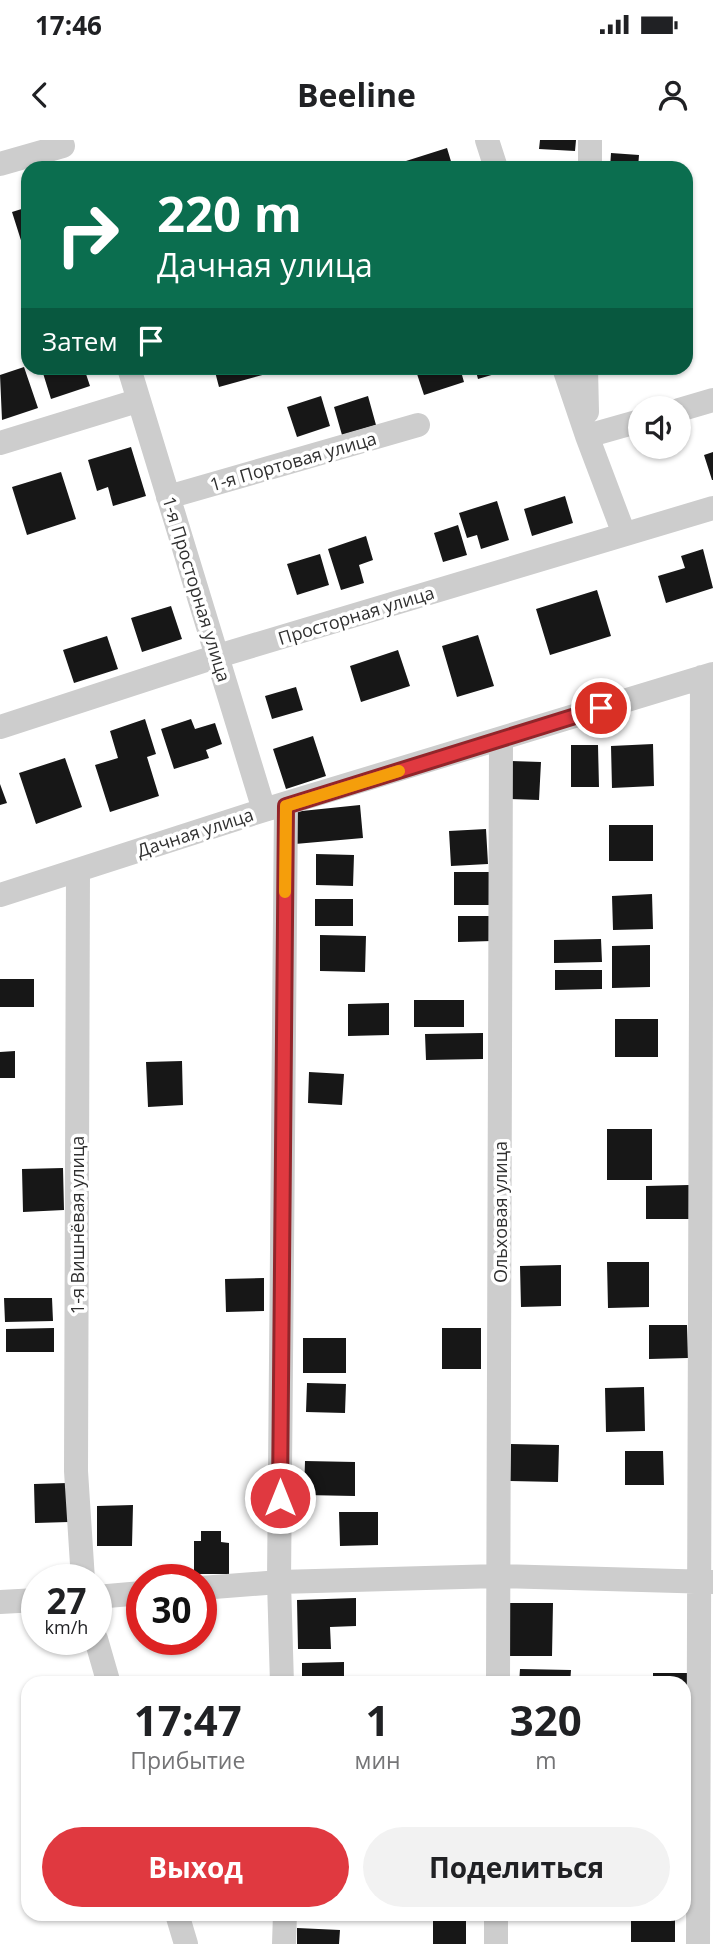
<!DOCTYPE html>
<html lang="ru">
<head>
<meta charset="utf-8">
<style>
  body { margin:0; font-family:"Open Sans",sans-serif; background:#f2f2f2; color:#202124; height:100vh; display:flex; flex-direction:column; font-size:26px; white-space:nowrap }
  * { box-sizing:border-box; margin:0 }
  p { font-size:23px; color:#757577 }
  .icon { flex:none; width:38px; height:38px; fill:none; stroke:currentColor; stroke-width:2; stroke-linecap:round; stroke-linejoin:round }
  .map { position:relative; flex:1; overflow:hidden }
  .sheet { position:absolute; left:21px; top:1536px; width:670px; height:245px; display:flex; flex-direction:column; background:#fff; border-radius:21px; box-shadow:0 2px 5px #0004 }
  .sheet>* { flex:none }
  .guide { position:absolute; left:21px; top:21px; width:672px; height:214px; border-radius:21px; box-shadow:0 2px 5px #0004; background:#0b6e4f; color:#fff; overflow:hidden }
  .buttons { position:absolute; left:628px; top:256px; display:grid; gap:14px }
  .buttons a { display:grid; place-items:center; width:63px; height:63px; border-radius:50%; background:#fff; box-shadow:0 2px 5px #0004; font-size:35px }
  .speed { position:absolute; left:21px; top:1424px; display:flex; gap:14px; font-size:35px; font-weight:700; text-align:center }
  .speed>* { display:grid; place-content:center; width:91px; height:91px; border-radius:50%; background:#fff; box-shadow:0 2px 5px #0004; line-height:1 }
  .speed small { font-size:18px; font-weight:400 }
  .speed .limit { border:10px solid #d22; background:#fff; color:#111 }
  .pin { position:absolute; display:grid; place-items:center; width:60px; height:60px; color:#fff; margin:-30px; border:4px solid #fff; border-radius:50%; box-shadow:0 2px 7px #0007 }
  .me { position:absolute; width:77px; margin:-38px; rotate:0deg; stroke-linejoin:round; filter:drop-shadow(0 0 5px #0008) }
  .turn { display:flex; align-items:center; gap:24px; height:147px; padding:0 21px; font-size:32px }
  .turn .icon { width:91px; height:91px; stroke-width:2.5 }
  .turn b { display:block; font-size:49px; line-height:60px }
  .then { display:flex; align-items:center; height:66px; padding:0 21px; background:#0003; gap:14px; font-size:26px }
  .eta { display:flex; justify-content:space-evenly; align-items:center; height:119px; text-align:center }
  .eta b { font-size:42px; font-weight:700; line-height:49px }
  .cta { display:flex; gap:14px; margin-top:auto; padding:14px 21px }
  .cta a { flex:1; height:80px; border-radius:42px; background:#e03940; color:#fff; font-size:28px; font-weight:700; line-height:80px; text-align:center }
  .cta a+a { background:#f2f2f2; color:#202124 }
  .status { display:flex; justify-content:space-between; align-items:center; height:49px; padding:0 35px; background:#fff; direction:ltr }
  .status svg { height:19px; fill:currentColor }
  header { display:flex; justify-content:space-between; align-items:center; height:91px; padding:0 21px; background:#fff; font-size:32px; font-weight:700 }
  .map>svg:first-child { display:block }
  .building { fill:#171717 }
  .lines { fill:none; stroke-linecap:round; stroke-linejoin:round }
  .street { stroke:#cdcdcd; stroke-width:24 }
  .route-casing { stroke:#92252a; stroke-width:18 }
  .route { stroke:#e03940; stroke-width:12 }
  .slow { stroke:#f59e0b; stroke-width:12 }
  .labels { text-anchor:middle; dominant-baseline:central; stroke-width:7; stroke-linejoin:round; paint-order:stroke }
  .street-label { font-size:18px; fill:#303030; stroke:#fff }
</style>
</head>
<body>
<div class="status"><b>17:46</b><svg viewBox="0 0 49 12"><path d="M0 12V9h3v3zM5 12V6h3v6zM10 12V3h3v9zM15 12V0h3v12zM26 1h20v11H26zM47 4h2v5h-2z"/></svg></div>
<header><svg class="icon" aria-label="back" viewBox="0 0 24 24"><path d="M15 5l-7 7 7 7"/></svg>Beeline<svg class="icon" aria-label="person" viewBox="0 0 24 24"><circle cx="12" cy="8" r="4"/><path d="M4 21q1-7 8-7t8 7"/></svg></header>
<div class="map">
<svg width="713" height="1804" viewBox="0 0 713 1804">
  <rect width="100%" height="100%" fill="#fff"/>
  <path class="building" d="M540,0h36l-1,11 -36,-2z
    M447,8l6,20h-45l-2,-7z
    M611,13l28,2 -1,13h-28z
    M28,67v45l-3,1 -13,-41z
    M24,227l14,41 -36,12 -2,-45z
    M50,228h34l6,18 -39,13 -9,-29z
    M214,228h50l2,6 -47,13z
    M415,228h45l4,14 -40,13z
    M475,228h40l-37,11z
    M321,256l9,30 -33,11 -10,-30z
    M368,256l8,29 -34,10 -8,-28z
    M131,307l15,49 -33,10 -5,-19 -11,4 -9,-31z
    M713,312v28h-1l-8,-25z
    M61,332l15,47 -49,16 -15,-48z
    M565,356l8,27 -41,13 -8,-27z
    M497,361l12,39 -28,9 -4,-14 -10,3 -8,-25z
    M458,385l9,30 -24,7 -9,-29z
    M366,396l7,24 -14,5 5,18 -23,7 -13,-41z
    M703,409l10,39 -47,15 -8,-27 27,-8 -4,-12z
    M320,414l9,31 -32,10 -10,-31z
    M597,450l14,46 -61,19 -14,-46z
    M171,466l11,33 -40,13 -11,-34z
    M478,495l16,51 -37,11 -15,-51z
    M107,496l11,33 -44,14 -11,-33z
    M398,510l12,36 -49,16 -11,-36z
    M296,547l7,23 -31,9 -7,-23z
    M145,579l11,35 -9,3 12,39 -49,16 -15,-47 23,-7 -8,-27z
    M191,579l4,10 20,-6 7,21 -16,6 3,8 -35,11 -13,-40z
    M313,596l13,40 -40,13 -13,-40z
    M653,604l1,42 -42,2 -1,-42z
    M571,605h27l1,42h-28z
    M65,618l17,49 -46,17 -17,-51z
    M511,621l30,1 -2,38 -29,-1z
    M0,644l7,19 -7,2z
    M360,665l3,33 -68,6 -3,-32z
    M609,685h44v36h-44z
    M486,689l2,35 -37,2 -2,-35z
    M316,714l38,1 -1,31 -37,-1z
    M454,732h36v33h-36z
    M652,754l1,35 -40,1 -1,-34z
    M315,759h38v27h-38z
    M458,776h34v25l-34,1z
    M320,795l46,1 -1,36 -45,-1z
    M601,799l1,23 -48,1v-23z
    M650,805v42l-38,1v-42z
    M555,830h47v19l-47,1z
    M0,839h34v28h-34z
    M414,860h50v27h-50z
    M389,863v32l-41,1v-32z
    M615,879h43v38h-43z
    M483,893v26l-57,1 -1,-26z
    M15,911v27h-15v-26z
    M182,921l1,44 -35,2 -2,-45z
    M309,932l35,2 -2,31 -34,-2z
    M607,989h45v51h-45z
    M63,1028l1,42 -41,2 -1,-43z
    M689,1045v34h-43v-33z
    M607,1122h42v45l-41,1z
    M561,1125v41l-40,1 -1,-41z
    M264,1138v33l-38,1 -1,-33z
    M4,1158h48l1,23 -48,1z
    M649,1185h38l1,33 -39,1z
    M54,1188v24h-48v-23z
    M442,1188h39v41h-39z
    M303,1198h43v35h-43z
    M307,1243l39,1 -1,29 -39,-1z
    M644,1247l1,44 -39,1 -1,-44z
    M511,1304l48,1 -1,37 -48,-1z
    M625,1311h38l1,34h-39z
    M305,1321l50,1v34l-51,-1z
    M68,1343l1,39 -34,1 -1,-39z
    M133,1365l-1,41h-35v-40z
    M339,1372h39v33l-38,1z
    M201,1391h20v11l8,1v31h-35v-33h7z
    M356,1458v28l-26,1 1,22h-33l-1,-49z
    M506,1463h47l-1,53h-46z
    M344,1522v22h-42v-21z
    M520,1529l51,1 -1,14h-51z
    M653,1533h36v19h-5v-8h-31z
    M684,1566h5l1,53h-6z
    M684,1661h3v29h-3z
    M631,1776h44v26h-44z
    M433,1780h33v24h-33z
    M297,1788l43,2 -1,14h-42z"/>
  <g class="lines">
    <path class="street" d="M487,0l9,28
      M0,24l63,-18
      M590,28v-28
      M129,228l135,442
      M564,228l23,68
      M586,228l1,44
      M679,270l34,-10
      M0,303l137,-42
      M168,357l250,-72
      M624,394l-37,-98 53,-15
      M0,587l218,-71 495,-148
      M78,730l-2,601 7,109
      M0,755l264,-85 449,-136
      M201,1448l78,-6 220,-6 214,6
      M96,1457l46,-4
      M0,1462l37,-2
      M96,1499l13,45
      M282,1544l-3,-102 7,-776
      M498,1544l3,-944
      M177,1774l9,30
      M284,1804l1,-30
      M496,1804v-30
      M698,1804l4,-1267"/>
  </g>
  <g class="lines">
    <defs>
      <path id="route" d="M280,1358l6,-692 315,-98"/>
    </defs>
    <use href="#route" class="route-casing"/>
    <use href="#route" class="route"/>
    <path class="slow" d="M285,752l1,-86 113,-35"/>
  </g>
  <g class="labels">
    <g class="street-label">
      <text transform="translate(293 321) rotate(-16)">1-я Портовая улица</text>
      <text transform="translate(197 449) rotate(73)">1-я Просторная улица</text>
      <text transform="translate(356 475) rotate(-17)">Просторная улица</text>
      <text transform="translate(195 692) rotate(-18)">Дачная улица</text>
      <text transform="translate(500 1072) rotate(-90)">Ольховая улица</text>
      <text transform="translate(77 1085) rotate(-90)">1-я Вишнёвая улица</text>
    </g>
  </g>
</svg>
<div class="buttons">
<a><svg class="icon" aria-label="sound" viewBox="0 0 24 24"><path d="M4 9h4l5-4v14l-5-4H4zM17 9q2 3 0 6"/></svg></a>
</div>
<div class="speed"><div>27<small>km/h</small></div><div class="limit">30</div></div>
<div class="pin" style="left:601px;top:568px;background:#d93025"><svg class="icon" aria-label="arrive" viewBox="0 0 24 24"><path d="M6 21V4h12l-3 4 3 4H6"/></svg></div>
<svg class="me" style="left:280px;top:1358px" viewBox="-20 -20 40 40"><circle r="17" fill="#e03940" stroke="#fff" stroke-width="3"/><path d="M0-11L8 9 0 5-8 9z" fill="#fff"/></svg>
<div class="guide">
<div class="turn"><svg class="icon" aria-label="right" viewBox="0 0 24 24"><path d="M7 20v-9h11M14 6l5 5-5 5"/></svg><div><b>220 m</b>Дачная улица</div></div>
<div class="then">Затем<svg class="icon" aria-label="arrive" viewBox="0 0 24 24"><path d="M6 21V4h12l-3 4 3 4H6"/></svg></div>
</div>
<section class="sheet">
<div class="eta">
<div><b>17:47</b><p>Прибытие</p></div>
<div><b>1</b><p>мин</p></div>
<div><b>320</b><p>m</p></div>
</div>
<div class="cta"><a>Выход</a><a>Поделиться</a></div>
</section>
</div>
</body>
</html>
